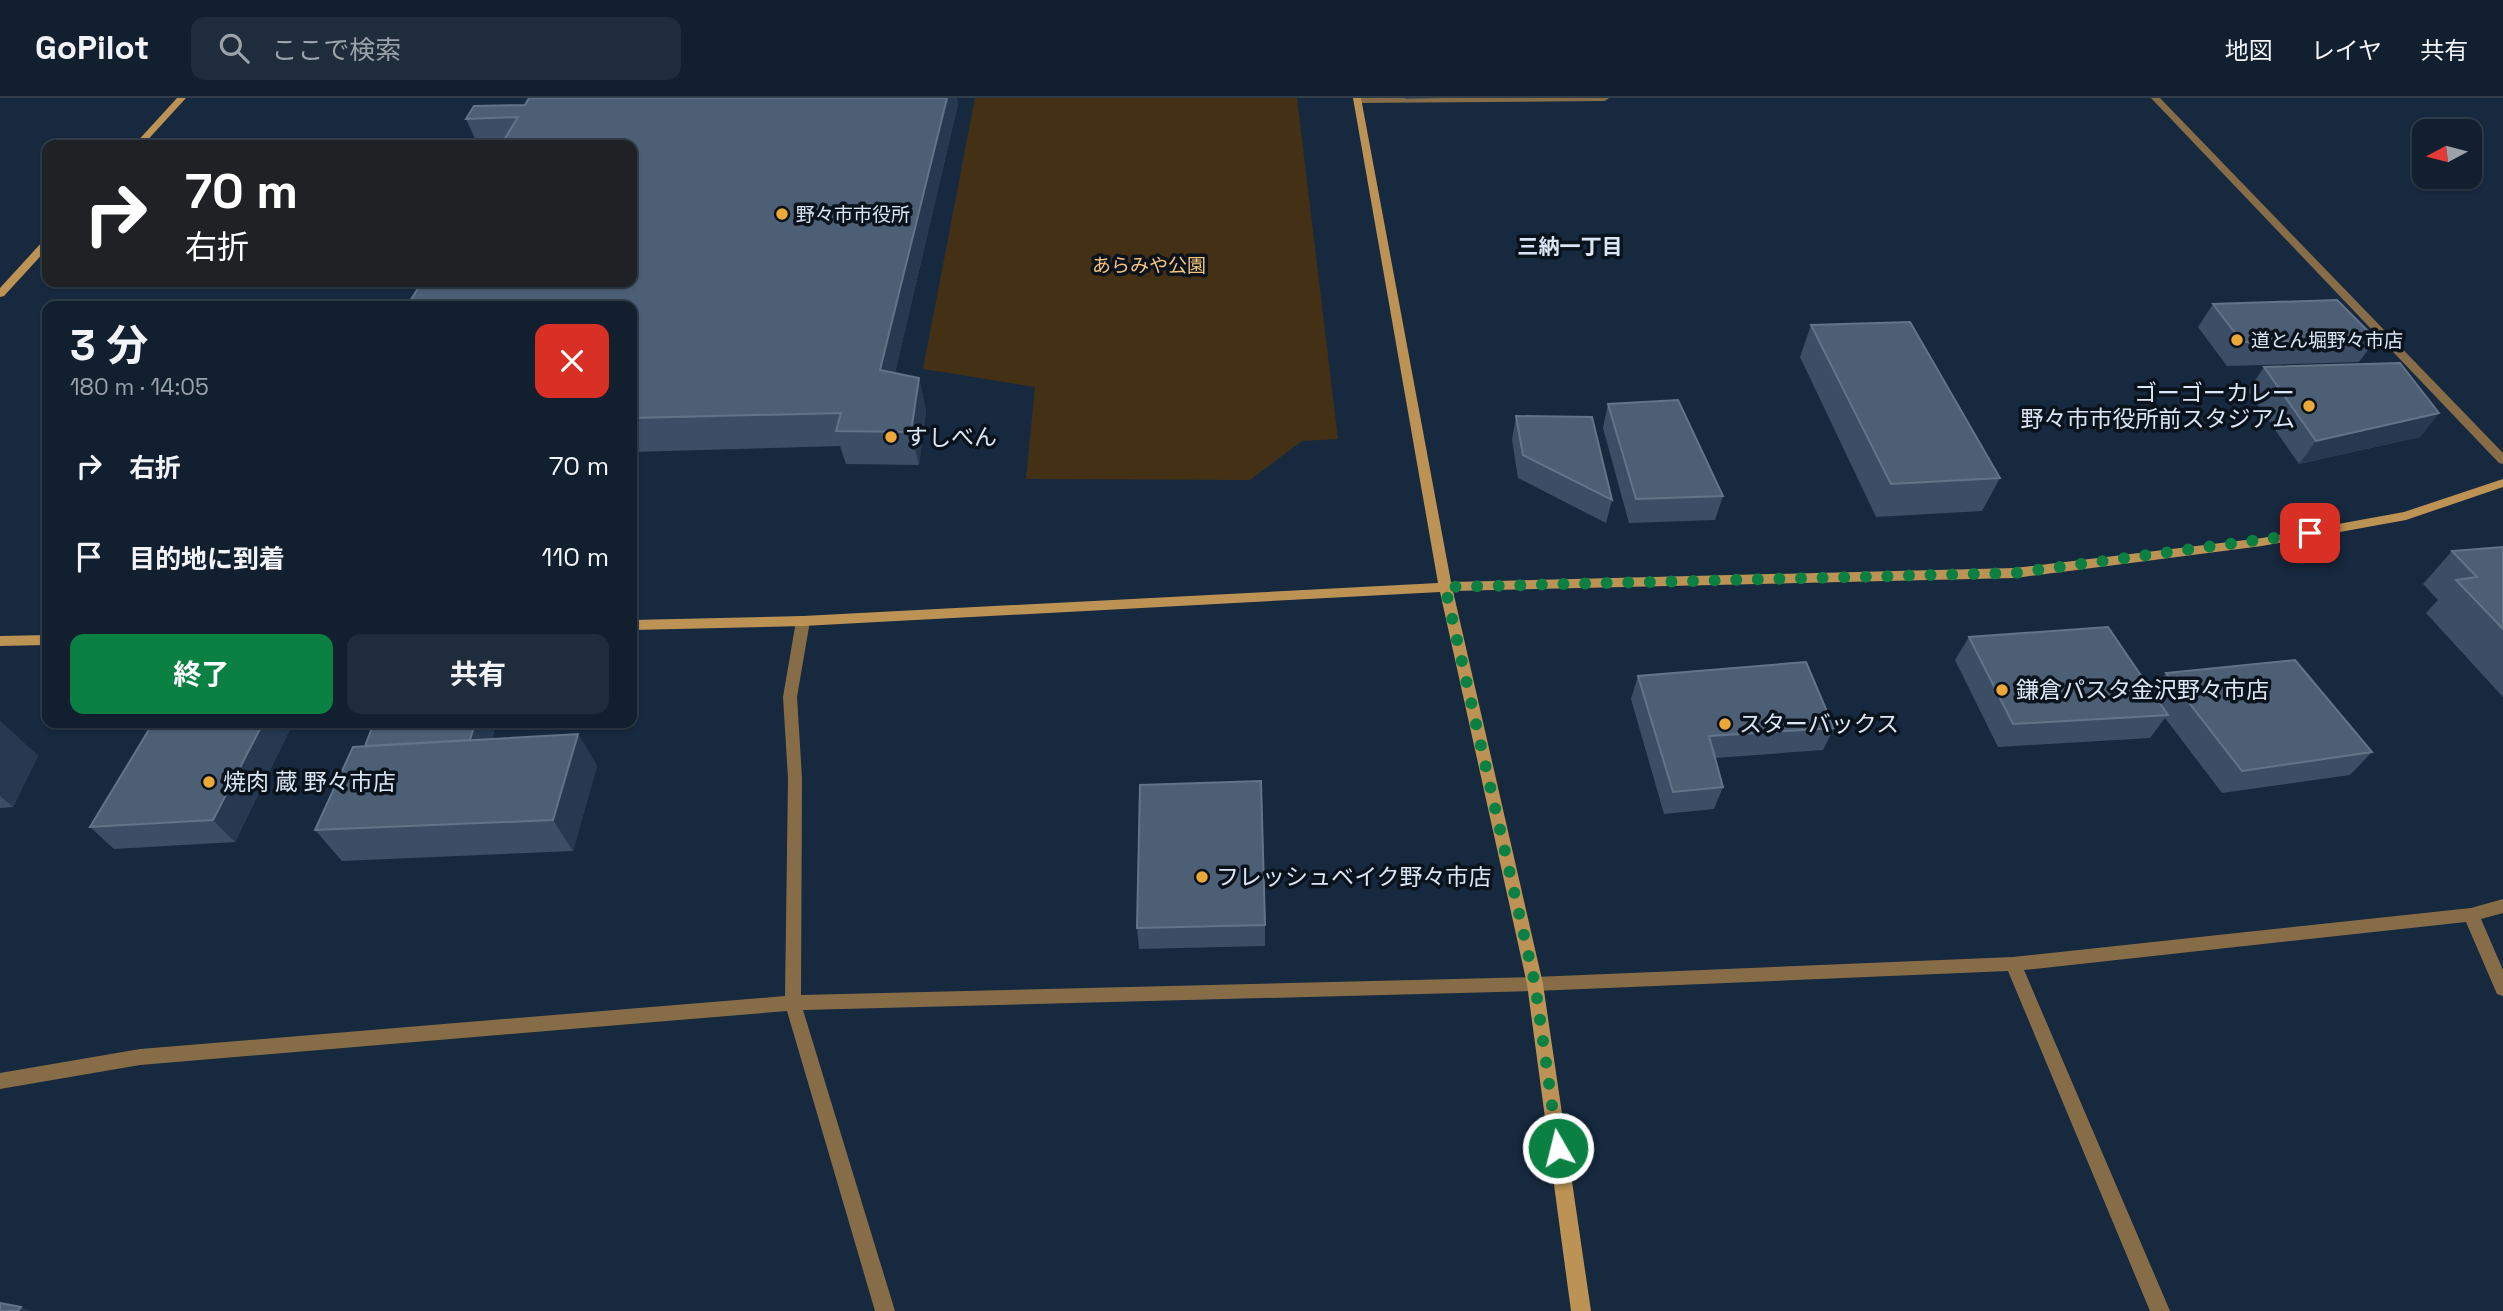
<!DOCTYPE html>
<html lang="ja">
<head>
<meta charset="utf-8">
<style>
  body { margin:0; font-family:"Space Grotesk","Noto Sans JP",sans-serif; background:#1e2c3b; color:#f1f3f6; height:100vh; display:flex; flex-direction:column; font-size:26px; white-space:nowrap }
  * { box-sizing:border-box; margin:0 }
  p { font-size:23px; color:#9ca2aa }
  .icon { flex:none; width:38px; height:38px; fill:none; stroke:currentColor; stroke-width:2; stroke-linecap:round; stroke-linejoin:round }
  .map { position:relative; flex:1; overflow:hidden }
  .side { position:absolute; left:42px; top:203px; width:595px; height:427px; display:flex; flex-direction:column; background:#111f2f; border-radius:14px; box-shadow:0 2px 5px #0004,0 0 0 2px #303d4b }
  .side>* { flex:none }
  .guide { position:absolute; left:42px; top:42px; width:595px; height:147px; border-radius:14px; box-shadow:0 2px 5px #0004,0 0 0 2px #303d4b; background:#202124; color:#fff; overflow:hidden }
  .needle { width:46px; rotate:263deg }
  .tools { position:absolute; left:2412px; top:21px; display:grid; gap:14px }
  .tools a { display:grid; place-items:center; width:70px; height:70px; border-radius:14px; background:#111f2f; box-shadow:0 2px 5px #0004,0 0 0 2px #303d4b; font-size:35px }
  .pin { position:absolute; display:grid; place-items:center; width:60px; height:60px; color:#fff; margin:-30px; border-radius:14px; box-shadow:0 4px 10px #0006 }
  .me { position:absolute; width:77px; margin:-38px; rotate:352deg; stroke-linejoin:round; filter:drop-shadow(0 0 5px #0008) }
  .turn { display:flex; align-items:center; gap:24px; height:147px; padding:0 28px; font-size:32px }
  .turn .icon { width:91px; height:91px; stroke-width:2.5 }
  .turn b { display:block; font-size:49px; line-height:60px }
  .round { display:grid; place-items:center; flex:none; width:74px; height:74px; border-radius:14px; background:#1e2c3b }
  .head { display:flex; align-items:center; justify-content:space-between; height:119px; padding:0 28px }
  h1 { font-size:42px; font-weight:700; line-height:52px }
  .primary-button { display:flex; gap:14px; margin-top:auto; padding:14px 28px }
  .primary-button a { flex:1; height:80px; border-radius:14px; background:#0b8043; color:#fff; font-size:28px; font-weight:700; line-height:80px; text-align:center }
  .primary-button a+a { background:#1e2c3b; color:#f1f3f6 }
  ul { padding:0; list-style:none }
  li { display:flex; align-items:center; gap:21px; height:91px; padding:0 28px }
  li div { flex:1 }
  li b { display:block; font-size:26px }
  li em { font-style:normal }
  header { display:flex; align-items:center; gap:42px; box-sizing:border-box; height:98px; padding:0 35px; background:#111f2f; border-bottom:2px solid #303d4b }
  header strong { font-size:33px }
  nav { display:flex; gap:38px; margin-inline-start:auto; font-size:24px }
  .search { width:490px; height:63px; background:#1e2c3b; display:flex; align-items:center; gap:18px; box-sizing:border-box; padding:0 24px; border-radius:14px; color:#9ca2aa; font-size:26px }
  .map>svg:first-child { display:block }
  .green { fill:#443115 }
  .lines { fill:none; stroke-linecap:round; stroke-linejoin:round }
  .lane { fill:#876d47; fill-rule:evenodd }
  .street { fill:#876d47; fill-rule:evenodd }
  .secondary { fill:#bd9355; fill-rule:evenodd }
  .wall { fill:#3c4e66 }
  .shaded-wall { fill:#263950 }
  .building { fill:#4d5f75; stroke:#637489; stroke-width:2 }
  .route { stroke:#0b8043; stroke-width:12; stroke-dasharray:0 21.6 }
  .poi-dot { fill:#eca93a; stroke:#0a121c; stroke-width:2.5 }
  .labels { text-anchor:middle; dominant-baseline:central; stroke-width:7; stroke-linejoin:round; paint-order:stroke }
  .far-poi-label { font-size:19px; fill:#dae6f5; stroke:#0a121c; text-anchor:start }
  .far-park-label { font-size:19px; fill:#f8c57b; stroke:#0a121c }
  .far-neighbourhood-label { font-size:21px; font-weight:bold; fill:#dae6f5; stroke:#0a121c }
  .poi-label { font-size:23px; fill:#dae6f5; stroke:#0a121c; text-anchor:start }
</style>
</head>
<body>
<header>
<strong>GoPilot</strong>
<div class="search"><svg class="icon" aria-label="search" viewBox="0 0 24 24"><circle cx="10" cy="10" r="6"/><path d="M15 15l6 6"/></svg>ここで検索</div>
<nav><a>地図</a><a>レイヤ</a><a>共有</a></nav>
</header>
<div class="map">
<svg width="2503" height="1213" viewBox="0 0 2503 1213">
  <rect width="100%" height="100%" fill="#17293f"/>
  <path class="green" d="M975,0h322l41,341 -36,2 -52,39 -224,-1 9,-92 -112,-18z"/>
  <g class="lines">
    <path class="lane" d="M1358,0h251l-4,3 -250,2 -1,-2z"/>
    <path class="street" d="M2151,0h9l343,355v11l-4,-1z
      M803,518l7,5 -13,76 5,81 -1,217 734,-18 478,-20 458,-49 32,-9v14l-22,6 22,51v26l-6,-2 -31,-72 -442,48 146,341h-20l-142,-340 -473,20 -732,19 92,301h-20l-88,-300 -647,54 -140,24v-16l140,-24 645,-53 3,-218 -5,-81 13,-76z"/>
    <path class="secondary" d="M177,0h9l-43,47h-9z
      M1353,0h8l90,484 564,-14 247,-30 142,-26 99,-33v8l-97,33 -144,26 -247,32 -562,13 90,393 48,327h-20l-44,-327 -87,-392 -637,34 -171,4v-10l171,-4 635,-33z
      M47,142v9l-43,47 -4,1v-9l43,-47z
      M47,537v10l-47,1v-10z"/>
  </g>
  <path class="wall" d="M1405,0h36l-35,1z
    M958,6l-63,269 24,5 7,33 -7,54 -73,-1 -6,-18 -208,6v-307h-154l-12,-26z
    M2213,206l163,35 -17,23 -132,4 -29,-39z
    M1811,227l189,153 -18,33 -106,6 -76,-160z
    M2264,269l175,46 -19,24 -121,27 -51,-73z
    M1608,306l115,92 -8,24 -86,3 -26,-95z
    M1516,318l96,84 -6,23 -88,-45 -6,-38z
    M2503,449v150l-77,-84 12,-13 -15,-16 29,-33z
    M1969,539l183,54 14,-18 206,79 -22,23 -128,18 -57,-75 -15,20 -152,9 -43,-87z
    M1638,578l196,52 -11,22 -108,8 8,29 -9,22 -50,5 -33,-115z
    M0,623l38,35 -25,51 -13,1z
    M153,625h140l-58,119 -121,7 -24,-22z
    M374,625h122l-4,16 86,-5 19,32 -24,85 -231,10 -27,-31 50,-84z
    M1265,827v21l-126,3 -2,-21z"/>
  <path class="shaded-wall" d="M947,0h10l1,6 -70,299 -8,-33z
    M919,280l7,33 -7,54 -8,-33z
    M2439,315l-19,24 -121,27 17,-23z
    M0,623l38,35 -25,51 -13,-11z
    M263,625h30l-58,119 -22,-22z
    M475,625h21l-13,49 -16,-23z
    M578,636l19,32 -24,85 -20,-31z
    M21,1209l9,4h-12z"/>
  <path class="building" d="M529,0h418l-67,272 39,8 -8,54 -75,-1 5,-18 -209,5v-112h-225l15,-24h210v-137h-131l17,-28 -52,2 8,-13 51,-1z
    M2337,202l39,39 -134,3 -29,-38z
    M1910,224l90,156 -109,6 -80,-159z
    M2400,265l39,50 -123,28 -52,-74z
    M1678,302l45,96 -87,3 -28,-95z
    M1516,318l76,1 20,83 -89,-45z
    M2503,449v82l-47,-49 21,-3 -25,-26z
    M2108,529l60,88 -155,9 -44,-87z
    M2295,562l77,92 -130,19 -76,-98z
    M1806,564l28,66 -125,8 14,51 -50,5 -35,-116z
    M153,625h110l-50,97 -123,7z
    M374,625h101l-5,17 -105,6z
    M578,636l-25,86 -238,10 38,-83z
    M1261,683l4,144 -128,3 3,-143z
    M0,1205l21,4 -3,4h-18z"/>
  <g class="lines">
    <path class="route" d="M1558,1050l-23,-164 -90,-397 570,-14 295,-40"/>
  </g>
  <g class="poi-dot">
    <circle cx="782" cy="116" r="7"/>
    <circle cx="2237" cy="242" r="7"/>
    <circle cx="2309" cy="308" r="7"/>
    <circle cx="891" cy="339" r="7"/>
    <circle cx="2002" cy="592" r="7"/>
    <circle cx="1725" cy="626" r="7"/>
    <circle cx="209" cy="684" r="7"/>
    <circle cx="1202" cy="779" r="7"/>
  </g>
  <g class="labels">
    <g class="far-poi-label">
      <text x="796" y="116">野々市市役所</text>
      <text x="2251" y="242">道とん堀野々市店</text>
    </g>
    <g class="far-park-label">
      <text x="1149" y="167">あらみや公園</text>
    </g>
    <g class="far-neighbourhood-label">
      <text x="1570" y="148">三納一丁目</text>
    </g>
    <g class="poi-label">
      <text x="2295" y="295" text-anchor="end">ゴーゴーカレー<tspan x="2295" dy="26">野々市市役所前スタジアム</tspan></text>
      <text x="905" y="339">すしべん</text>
      <text x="2016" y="592">鎌倉パスタ金沢野々市店</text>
      <text x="1739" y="626">スターバックス</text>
      <text x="223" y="684">焼肉 蔵 野々市店</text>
      <text x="1216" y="779">フレッシュベイク野々市店</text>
    </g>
  </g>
</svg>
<div class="tools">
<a><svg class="needle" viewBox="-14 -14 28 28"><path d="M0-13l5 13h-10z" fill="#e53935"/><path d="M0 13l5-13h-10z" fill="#9ca2aa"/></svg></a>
</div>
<div class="pin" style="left:2310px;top:435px;background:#d93025"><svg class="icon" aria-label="arrive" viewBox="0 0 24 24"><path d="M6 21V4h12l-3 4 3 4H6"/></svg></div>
<svg class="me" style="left:1558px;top:1050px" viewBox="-20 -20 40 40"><circle r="17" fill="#0b8043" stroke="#fff" stroke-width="3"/><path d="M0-11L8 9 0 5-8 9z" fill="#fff"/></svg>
<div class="guide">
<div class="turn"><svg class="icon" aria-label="right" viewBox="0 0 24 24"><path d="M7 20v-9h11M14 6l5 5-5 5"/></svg><div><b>70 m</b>右折</div></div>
</div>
<section class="side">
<div class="head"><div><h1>3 分</h1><p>180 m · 14:05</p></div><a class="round" style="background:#d93025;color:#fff"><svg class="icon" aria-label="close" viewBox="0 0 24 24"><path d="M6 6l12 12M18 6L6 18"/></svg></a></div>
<ul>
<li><svg class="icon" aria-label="right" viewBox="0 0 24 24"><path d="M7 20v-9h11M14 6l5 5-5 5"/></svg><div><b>右折</b></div><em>70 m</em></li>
<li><svg class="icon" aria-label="arrive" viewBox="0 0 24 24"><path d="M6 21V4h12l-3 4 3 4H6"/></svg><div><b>目的地に到着</b></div><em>110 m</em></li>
</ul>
<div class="primary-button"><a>終了</a><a>共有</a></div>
</section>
</div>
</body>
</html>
